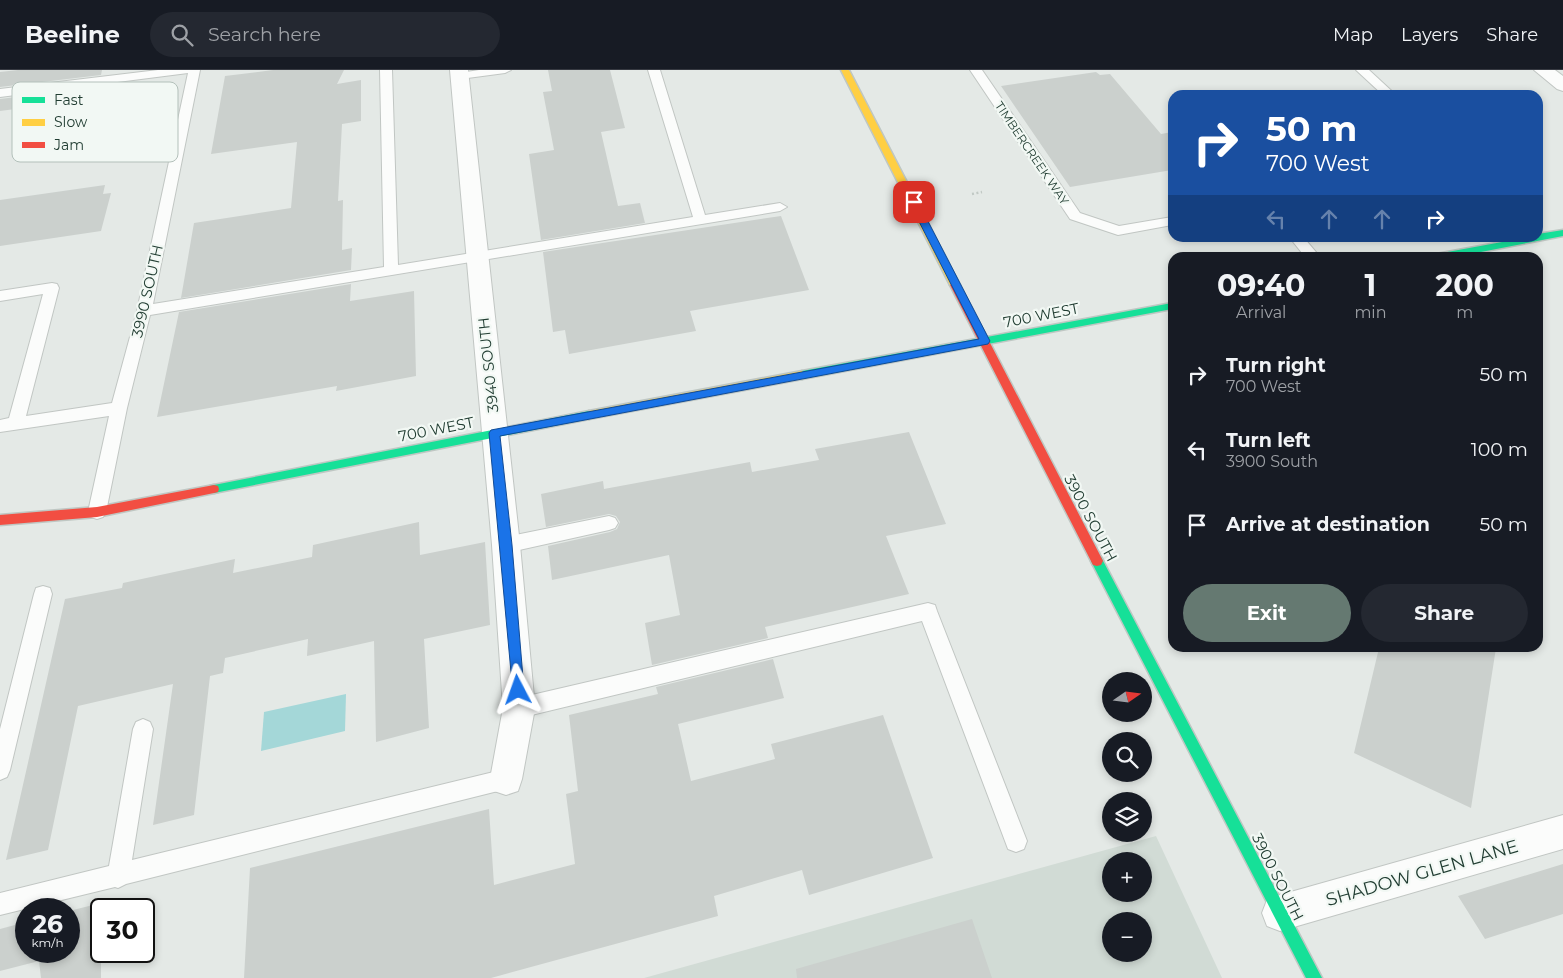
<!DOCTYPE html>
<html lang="en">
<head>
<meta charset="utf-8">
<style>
  body { margin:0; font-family:Montserrat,sans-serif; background:#242831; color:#f1f3f6; height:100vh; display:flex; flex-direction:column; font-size:19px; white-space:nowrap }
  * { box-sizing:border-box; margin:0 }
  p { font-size:16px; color:#9ea1a6 }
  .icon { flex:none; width:28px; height:28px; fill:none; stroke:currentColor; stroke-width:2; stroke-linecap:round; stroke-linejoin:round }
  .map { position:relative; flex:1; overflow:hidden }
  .sheet { position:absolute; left:1168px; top:182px; width:375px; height:400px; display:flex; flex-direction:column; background:#171b24; border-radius:15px; box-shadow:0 2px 8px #0003 }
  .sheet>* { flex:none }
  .hud { position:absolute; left:1168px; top:20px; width:375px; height:152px; border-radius:15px; box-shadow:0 2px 8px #0003; background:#1a4fa0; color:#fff; overflow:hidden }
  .needle { width:32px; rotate:76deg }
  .controls { position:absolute; left:1102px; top:602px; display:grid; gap:10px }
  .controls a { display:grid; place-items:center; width:50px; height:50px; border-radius:50%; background:#171b24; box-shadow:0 2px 8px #0003; font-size:25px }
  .speed { position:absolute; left:15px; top:828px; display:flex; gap:10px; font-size:25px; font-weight:700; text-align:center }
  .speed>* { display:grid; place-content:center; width:65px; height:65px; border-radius:50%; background:#171b24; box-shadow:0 2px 8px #0003; line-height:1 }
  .speed small { font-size:12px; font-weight:400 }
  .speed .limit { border:2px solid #111; border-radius:8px; background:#fff; color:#111 }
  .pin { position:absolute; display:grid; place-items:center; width:42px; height:42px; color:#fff; margin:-21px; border-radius:10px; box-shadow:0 2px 8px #0006 }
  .me { position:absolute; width:55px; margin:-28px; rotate:356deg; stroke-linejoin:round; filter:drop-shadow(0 0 4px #0008) }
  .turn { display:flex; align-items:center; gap:18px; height:105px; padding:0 15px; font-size:22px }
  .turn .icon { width:65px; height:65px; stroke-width:2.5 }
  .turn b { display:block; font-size:35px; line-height:42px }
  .lanes { display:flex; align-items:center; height:48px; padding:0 15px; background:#0003; justify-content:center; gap:25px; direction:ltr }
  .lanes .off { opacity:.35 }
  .eta { display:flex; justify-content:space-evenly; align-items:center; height:85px; text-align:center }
  .eta b { font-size:30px; font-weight:700; line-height:35px }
  .primary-button { display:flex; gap:10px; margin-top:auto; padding:10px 15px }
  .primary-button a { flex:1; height:58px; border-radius:30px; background:#657971; color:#fff; font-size:20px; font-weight:700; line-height:58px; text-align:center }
  .primary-button a+a { background:#242831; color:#f1f3f6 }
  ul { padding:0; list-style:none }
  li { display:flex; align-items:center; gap:15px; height:75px; padding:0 15px }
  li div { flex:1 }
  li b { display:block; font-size:19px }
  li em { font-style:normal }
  header { display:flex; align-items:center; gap:30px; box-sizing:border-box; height:70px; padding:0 25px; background:#171b24; border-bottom:1px solid #363941 }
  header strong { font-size:24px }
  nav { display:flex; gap:28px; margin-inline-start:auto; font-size:18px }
  .search { width:350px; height:45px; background:#242831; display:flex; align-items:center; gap:12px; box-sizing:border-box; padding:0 18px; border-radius:28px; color:#9ea1a6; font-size:19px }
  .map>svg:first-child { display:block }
  .built { fill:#d1dbd5; fill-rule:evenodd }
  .water { fill:#a4d7d8 }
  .building { fill:#cbd0cd }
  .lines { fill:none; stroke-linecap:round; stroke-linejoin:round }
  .lane-casing { stroke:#c1c6c3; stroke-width:2 }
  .street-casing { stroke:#c1c6c3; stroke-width:2 }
  .fast-casing { stroke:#bfc7c3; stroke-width:3 }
  .slow-casing { stroke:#bfc7c3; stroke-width:3 }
  .jam-casing { stroke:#bfc7c3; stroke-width:3 }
  .path { stroke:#c1c9c4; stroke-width:2.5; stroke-dasharray:2 2.5; stroke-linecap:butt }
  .lane { fill:#fbfcfb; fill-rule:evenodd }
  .street { fill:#fbfcfb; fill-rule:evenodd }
  .fast { fill:#16e098; fill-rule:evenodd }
  .slow { fill:#ffcf43; fill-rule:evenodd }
  .jam { fill:#f24e42; fill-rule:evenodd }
  .route { fill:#1a73e8; stroke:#114b97 }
  .labels { text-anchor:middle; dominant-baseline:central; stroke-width:4.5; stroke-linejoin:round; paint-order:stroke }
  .far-street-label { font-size:12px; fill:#213d32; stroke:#f2f8f4 }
  .street-label { font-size:15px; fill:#213d32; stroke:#f2f8f4 }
  .near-street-label { font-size:18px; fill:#213d32; stroke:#f2f8f4 }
  .key { fill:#f2f8f4; stroke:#b3c0ba; stroke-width:1 }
  .key-label { font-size:14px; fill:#213d32 }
</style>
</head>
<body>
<header>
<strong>Beeline</strong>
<div class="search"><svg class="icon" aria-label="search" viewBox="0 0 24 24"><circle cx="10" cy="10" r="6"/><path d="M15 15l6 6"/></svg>Search here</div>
<nav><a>Map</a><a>Layers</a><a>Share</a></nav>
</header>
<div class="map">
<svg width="1563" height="908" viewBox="0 0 1563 908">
  <rect width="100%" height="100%" fill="#e4e9e6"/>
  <path class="built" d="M1156,766l66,142h-578zM1111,791h33v33h-33zM1111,851h33v33h-33z"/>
  <path class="water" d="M346,624l-1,37 -84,20 3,-39z"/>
  <path class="building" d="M18,0h84l-1,5 -101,12v-15z
    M273,0h71l-7,14 24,-4v41l-19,3 -4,77 5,-1 -1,50 10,-2 -1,22 -170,28 13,-75 97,-15 6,-66 -86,12 14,-78z
    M548,0h62l15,58 -24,4 17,74 22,-3 5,20 -104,17 -12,-86 25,-4 -11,-58 9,-1z
    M1096,2l4,3 10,-1 51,60 11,-2v38l-102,17 -69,-101z
    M97,17l-5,12 -92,12v-12z
    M105,115l-2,9 8,-1 -10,38 -101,15v-46z
    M781,146l28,74 -119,21 6,20 -127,23 -4,-24 -12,2 -10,-80z
    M351,214l-1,17 64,-10 2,85 -80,15 1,-5 -180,31 22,-105z
    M909,362l37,92 -60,12 23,58 -144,33 3,11 -116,27 -7,-42 35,-8 -11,-60 -117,25 -4,-34 62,-14 7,-3 3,-7 -4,-6 -7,-2 -63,13 -5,-33 62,-13 1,8 146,-27 2,10 67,-12 -4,-11z
    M419,452l1,33 65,-13 5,83 -66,14 5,89 -53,14 -2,-101 -67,15 1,-17 -83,19 -2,15 -13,3 -16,139 -41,10 20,-141 -95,22 -30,144 -42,10 59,-261 57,-11 1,-5 112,-24 -2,14 79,-16 1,-12z
    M1379,578h117l-25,160 -117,-55z
    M773,589l11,39 -106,26 13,57 84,-22 -4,-15 112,-29 50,143 -124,37 -7,-25 -88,26 4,20 -227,62h-247l6,-110 239,-59 5,76 81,-21 -9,-70 12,-3 -9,-76 89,-21 -2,-7z
    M1563,794v50l-78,25 -27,-43z
    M101,833v75h-60l-2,-17 -39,10v-42l26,-7v29h43v-40z
    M972,849l20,59h-195l-1,-9z"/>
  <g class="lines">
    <defs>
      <path id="lane" d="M158,0h42l-47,234 231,-37 -4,-197h12l6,195 295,-48 -45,-147h12l45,145 75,-12 7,4 -7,4 -630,104 -23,93 -21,104 -3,5 -6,2 -6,-2 -3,-5 21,-96 -109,16v-12l9,-2 34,-124 -43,7v-10l52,-8 5,1 2,4 -33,128 86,-13 25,-92 51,-238 -188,24v-8z
        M479,0h32l-6,3 -45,6 -6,-3 6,-3z
        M970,0h12l98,143 39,13 53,-9v8l-54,10 -48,-16z
        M1356,0h13l27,25h-13z
        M1290,168h14l17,20h-15z
        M609,446l6,2 3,5 -3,5 -6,2 -103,23 -6,-3 -3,-5 3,-5 6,-3z
        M43,516l7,2 2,6 -42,176 -3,7 -7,3v-51l34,-135 2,-6z
        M928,533l7,2 2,6 90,230 -3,8 -8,3 -8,-3 -3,-8 -83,-220 -403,97 -7,-3 -3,-7 3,-7 7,-3z
        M143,649l7,3 3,7 -21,131 374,-91 7,3 3,7 -3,7 -7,3 -380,95 -8,4 -3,-1 -115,28v-22l109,-27 24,-137 3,-7z"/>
      <path id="street" d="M450,0h18l52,475 15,163 -13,71 -4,12 -12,4 -12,-4 -4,-12 13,-71 -11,-163z
        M1534,0h21l8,6v15l-6,-2z
        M1563,745v34l-283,82 -13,-5 -5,-13 5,-13 13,-5z"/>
      <path id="fast" d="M1563,160v6l-113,22h-23l4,-3 93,-17h14v-4z
        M1172,233v6l-370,70 -5,-4 5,-4z
        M589,341l5,4 -5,4 -375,74 -4,-1 -1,-3 1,-3 4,-1z
        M1097,486l4,1 221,421h-16l-213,-413 -2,-4 2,-4z"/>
      <path id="slow" d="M841,0h8l111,215 -2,2 -3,1 -5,-3z
        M802,301l5,4 -5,4 -213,40 -5,-4 5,-4z"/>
      <path id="jam" d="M955,212l5,3 141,272 2,4 -2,4 -4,1 -4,-1 -143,-280z
        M214,415l4,1 1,3 -1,3 -4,1 -117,24 -97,8v-10l97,-8z"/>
    </defs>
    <use href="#lane" class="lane-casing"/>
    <use href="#street" class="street-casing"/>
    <use href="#fast" class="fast-casing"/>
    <use href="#slow" class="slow-casing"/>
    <use href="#jam" class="jam-casing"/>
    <path class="path" d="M972,124l10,-2"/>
    <use href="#lane" class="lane"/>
    <use href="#street" class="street"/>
    <use href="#fast" class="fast"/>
    <use href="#slow" class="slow"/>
    <use href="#jam" class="jam"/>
  </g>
  <path class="route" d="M910,130h7l1,2 72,139 -2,3 -488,92 12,109 12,145 -2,4 -4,2 -5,-2 -24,-261 2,-3 488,-91 -70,-137z"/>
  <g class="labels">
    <g class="far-street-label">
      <text transform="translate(1032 83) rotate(56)">TIMBERCREEK WAY</text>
    </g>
    <g class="street-label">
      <text transform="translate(147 221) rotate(-77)">3990 SOUTH</text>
      <text transform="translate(1041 245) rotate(-11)">700 WEST</text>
      <text transform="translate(488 295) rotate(-96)">3940 SOUTH</text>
      <text transform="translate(436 359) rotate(-11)">700 WEST</text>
      <text transform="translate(1091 448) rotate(62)">3900 SOUTH</text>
      <text transform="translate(1278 807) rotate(63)">3900 SOUTH</text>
    </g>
    <g class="near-street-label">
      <text transform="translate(1422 803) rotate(-16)">SHADOW GLEN LANE</text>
    </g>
  </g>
  <rect x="12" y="12" width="166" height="80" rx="8" class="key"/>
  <rect x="22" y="27" width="23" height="6" fill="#16e098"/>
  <rect x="22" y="49" width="23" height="7" fill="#ffcf43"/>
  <rect x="22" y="72" width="23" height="6" fill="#f24e42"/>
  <g class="key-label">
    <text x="54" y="35">Fast</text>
    <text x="54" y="57">Slow</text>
    <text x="54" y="80">Jam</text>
  </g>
</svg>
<div class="controls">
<a><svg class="needle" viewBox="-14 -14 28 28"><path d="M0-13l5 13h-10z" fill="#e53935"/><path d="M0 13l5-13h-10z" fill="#9ea1a6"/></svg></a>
<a><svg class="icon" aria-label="search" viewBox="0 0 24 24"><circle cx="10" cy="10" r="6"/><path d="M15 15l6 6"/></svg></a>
<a><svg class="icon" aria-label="layers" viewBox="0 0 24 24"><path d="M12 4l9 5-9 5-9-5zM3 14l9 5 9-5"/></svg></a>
<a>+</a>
<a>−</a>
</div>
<div class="speed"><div>26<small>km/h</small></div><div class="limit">30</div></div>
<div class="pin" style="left:914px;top:132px;background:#d93025"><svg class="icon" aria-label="arrive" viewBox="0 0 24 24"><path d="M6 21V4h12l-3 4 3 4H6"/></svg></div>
<svg class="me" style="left:518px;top:620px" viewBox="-20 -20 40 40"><path d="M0-17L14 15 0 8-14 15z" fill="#1a73e8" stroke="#fff" stroke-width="4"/></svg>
<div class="hud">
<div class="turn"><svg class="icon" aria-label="right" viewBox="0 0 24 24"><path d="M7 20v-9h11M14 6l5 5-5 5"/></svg><div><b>50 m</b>700 West</div></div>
<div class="lanes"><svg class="icon off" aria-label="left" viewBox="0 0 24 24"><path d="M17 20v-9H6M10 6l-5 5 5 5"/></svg><svg class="icon off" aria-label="ahead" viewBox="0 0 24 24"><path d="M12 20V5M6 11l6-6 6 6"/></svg><svg class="icon off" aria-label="ahead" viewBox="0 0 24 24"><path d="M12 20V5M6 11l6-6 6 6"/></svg><svg class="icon" aria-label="right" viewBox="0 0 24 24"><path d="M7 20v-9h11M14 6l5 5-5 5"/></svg></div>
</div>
<section class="sheet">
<div class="eta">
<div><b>09:40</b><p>Arrival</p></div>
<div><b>1</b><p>min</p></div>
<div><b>200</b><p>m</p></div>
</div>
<ul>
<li><svg class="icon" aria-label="right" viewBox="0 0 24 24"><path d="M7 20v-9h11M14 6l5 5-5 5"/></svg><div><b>Turn right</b><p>700 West</p></div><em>50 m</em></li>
<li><svg class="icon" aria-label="left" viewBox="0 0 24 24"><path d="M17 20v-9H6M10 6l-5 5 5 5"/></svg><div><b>Turn left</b><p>3900 South</p></div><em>100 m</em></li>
<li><svg class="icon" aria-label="arrive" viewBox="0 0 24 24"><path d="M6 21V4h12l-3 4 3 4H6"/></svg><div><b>Arrive at destination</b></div><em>50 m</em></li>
</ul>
<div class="primary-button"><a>Exit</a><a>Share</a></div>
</section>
</div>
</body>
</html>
